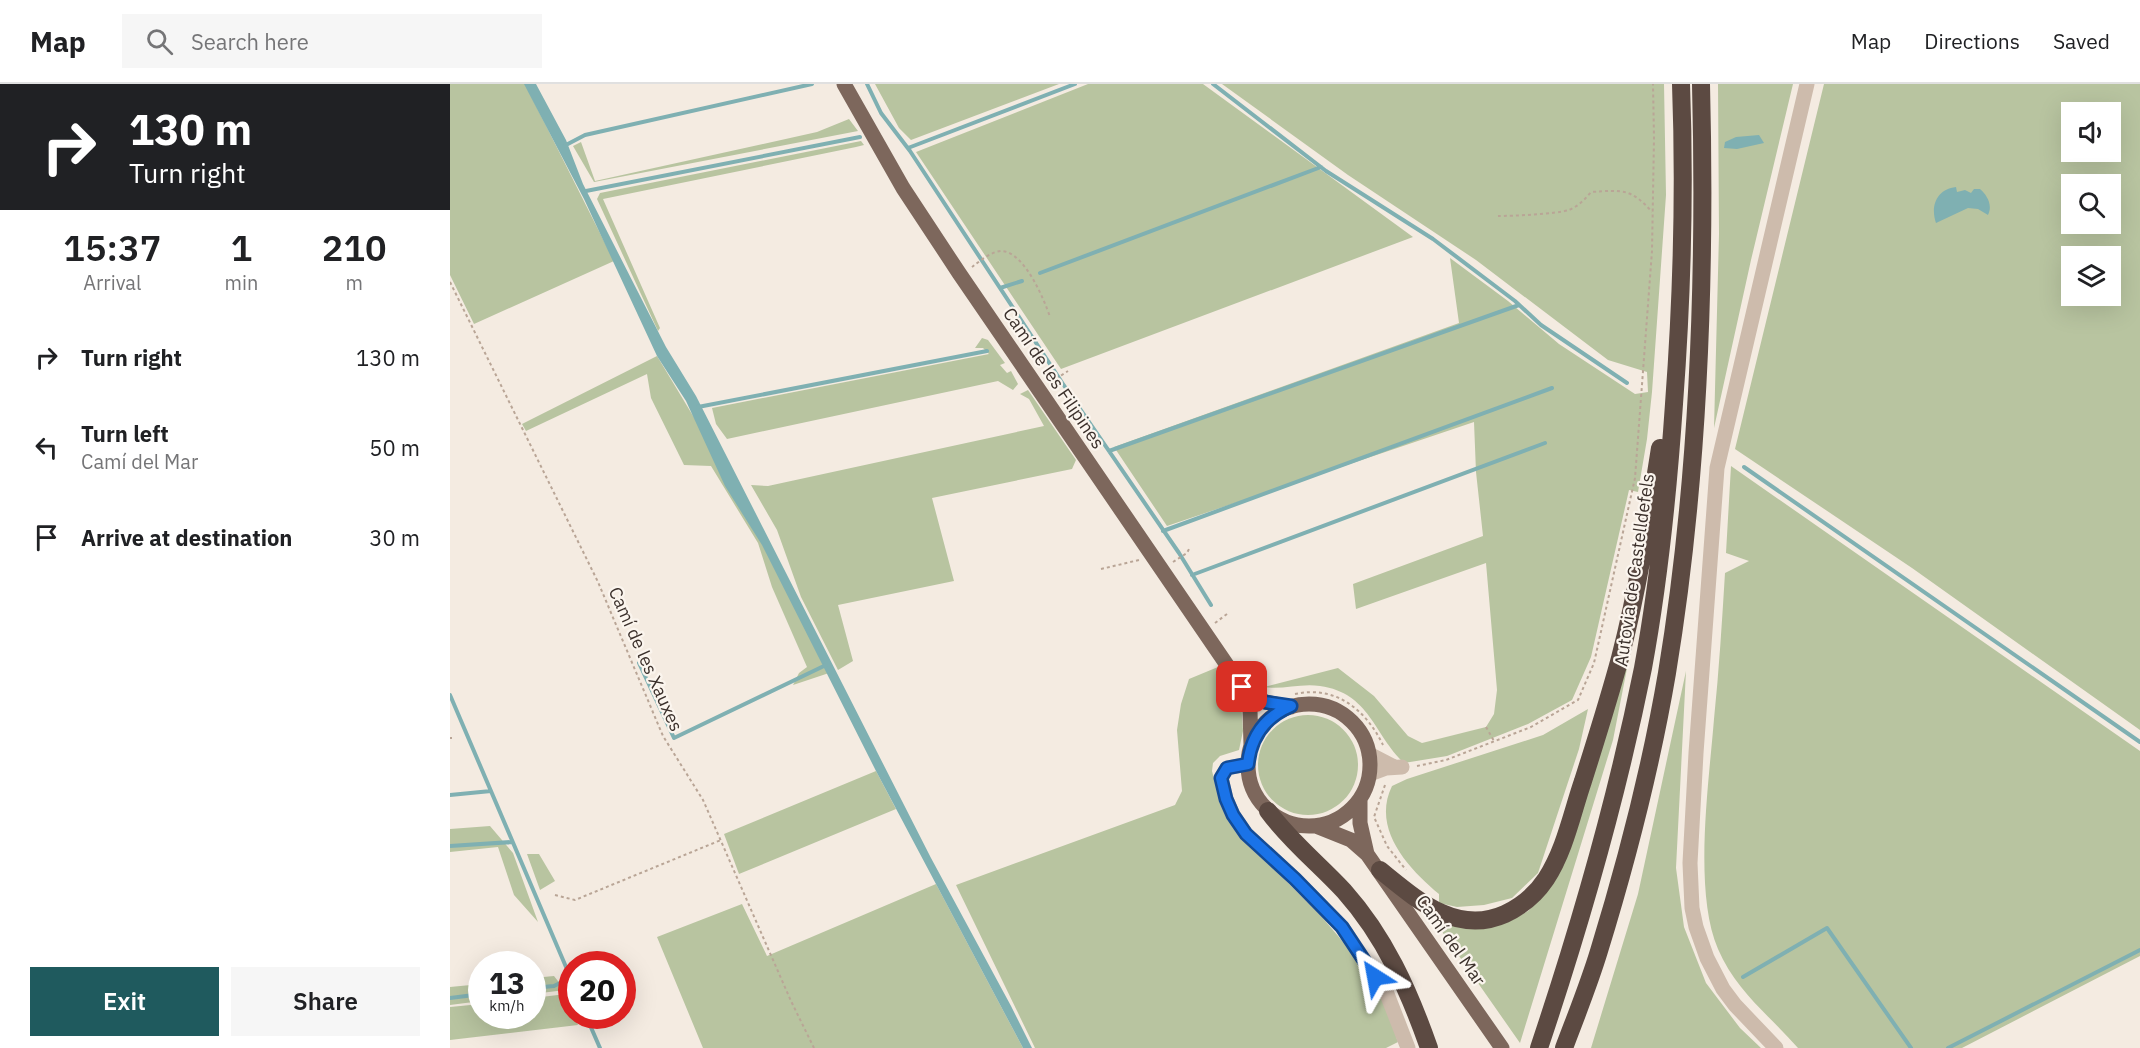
<!DOCTYPE html>
<html lang="en">
<head>
<meta charset="utf-8">
<style>
  body { margin:0; font-family:"IBM Plex Sans",sans-serif; background:#f6f6f6; color:#202124; height:100vh; display:flex; flex-direction:column; font-size:22px; white-space:nowrap }
  * { box-sizing:border-box; margin:0 }
  p { font-size:20px; color:#757577 }
  .icon { flex:none; width:33px; height:33px; fill:none; stroke:currentColor; stroke-width:2; stroke-linecap:round; stroke-linejoin:round }
  .map { position:relative; flex:1; overflow:hidden }
  .details { display:flex; flex-direction:column; background:#fff; width:450px }
  .details>* { flex:none }
  .guide { background:#202124; color:#fff; overflow:hidden }
  .controls { position:absolute; left:1611px; top:18px; display:grid; gap:12px }
  .controls a { display:grid; place-items:center; width:60px; height:60px; border-radius:0px; background:#fff; box-shadow:0 6px 24px #0002; font-size:30px }
  .speed { position:absolute; left:18px; top:867px; display:flex; gap:12px; font-size:30px; font-weight:700; text-align:center }
  .speed>* { display:grid; place-content:center; width:78px; height:78px; border-radius:50%; background:#fff; box-shadow:0 6px 24px #0002; line-height:1 }
  .speed small { font-size:15px; font-weight:400 }
  .speed .limit { border:9px solid #d22; background:#fff; color:#111 }
  .pin { position:absolute; display:grid; place-items:center; width:51px; height:51px; color:#fff; margin:-26px; border-radius:12px; box-shadow:0 3px 9px #0006 }
  .me { position:absolute; width:66px; margin:-33px; rotate:326deg; stroke-linejoin:round; filter:drop-shadow(0 0 4px #0008) }
  .turn { display:flex; align-items:center; gap:21px; height:126px; padding:0 30px; font-size:27px }
  .turn .icon { width:78px; height:78px; stroke-width:2.5 }
  .turn b { display:block; font-size:42px; line-height:51px }
  .eta { display:flex; justify-content:space-evenly; align-items:center; height:102px; text-align:center }
  .eta b { font-size:36px; font-weight:600; line-height:42px }
  .primary-button { display:flex; gap:12px; margin-top:auto; padding:12px 30px }
  .primary-button a { flex:1; height:69px; border-radius:0px; background:#1f5a5e; color:#fff; font-size:24px; font-weight:600; line-height:69px; text-align:center }
  .primary-button a+a { background:#f6f6f6; color:#202124 }
  ul { padding:0; list-style:none }
  li { display:flex; align-items:center; gap:18px; height:90px; padding:0 30px }
  li div { flex:1 }
  li b { display:block; font-size:22px }
  li em { font-style:normal }
  header { display:flex; align-items:center; gap:36px; box-sizing:border-box; height:84px; padding:0 30px; background:#fff; border-bottom:2px solid #e0e0e0 }
  header strong { font-size:28px }
  nav { display:flex; gap:33px; margin-inline-start:auto; font-size:21px }
  .search { width:420px; height:54px; background:#f6f6f6; display:flex; align-items:center; gap:15px; box-sizing:border-box; padding:0 21px; border-radius:0px; color:#757577; font-size:22px }
  main { display:flex; flex:1; min-height:0 }
  .map>svg:first-child { display:block }
  .green { fill:#b8c4a0; fill-rule:evenodd }
  .water { fill:#7fb0b2 }
  .lines { fill:none; stroke-linecap:round; stroke-linejoin:round }
  .stream { stroke:#7fb0b2; stroke-width:4 }
  .path { stroke:#b9a596; stroke-width:2; stroke-dasharray:3 3; stroke-linecap:butt }
  .minor { stroke:#cdbbac; stroke-width:15 }
  .major { stroke:#7d675c; stroke-width:15 }
  .highway { stroke:#5c4a42; stroke-width:18 }
  .route-casing { stroke:#114b97; stroke-width:15 }
  .route { stroke:#1a73e8; stroke-width:10 }
  .labels { text-anchor:middle; dominant-baseline:central; stroke-width:4.5; stroke-linejoin:round; paint-order:stroke }
  .street-label { font-size:18px; fill:#3b302b; stroke:#fbf5ee }
</style>
</head>
<body>
<header>
<strong>Map</strong>
<div class="search"><svg class="icon" aria-label="search" viewBox="0 0 24 24"><circle cx="10" cy="10" r="6"/><path d="M15 15l6 6"/></svg>Search here</div>
<nav><a>Map</a><a>Directions</a><a>Saved</a></nav>
</header>
<main>
<section class="details">
<div class="guide">
<div class="turn"><svg class="icon" aria-label="right" viewBox="0 0 24 24"><path d="M7 20v-9h11M14 6l5 5-5 5"/></svg><div><b>130 m</b>Turn right</div></div>
</div>
<div class="eta">
<div><b>15:37</b><p>Arrival</p></div>
<div><b>1</b><p>min</p></div>
<div><b>210</b><p>m</p></div>
</div>
<ul>
<li><svg class="icon" aria-label="right" viewBox="0 0 24 24"><path d="M7 20v-9h11M14 6l5 5-5 5"/></svg><div><b>Turn right</b></div><em>130 m</em></li>
<li><svg class="icon" aria-label="left" viewBox="0 0 24 24"><path d="M17 20v-9H6M10 6l-5 5 5 5"/></svg><div><b>Turn left</b><p>Camí del Mar</p></div><em>50 m</em></li>
<li><svg class="icon" aria-label="arrive" viewBox="0 0 24 24"><path d="M6 21V4h12l-3 4 3 4H6"/></svg><div><b>Arrive at destination</b></div><em>30 m</em></li>
</ul>
<div class="primary-button"><a>Exit</a><a>Share</a></div>
</section>
<div class="map">
<svg width="1690" height="964" viewBox="0 0 1690 964">
  <rect width="100%" height="100%" fill="#f4ebe1"/>
  <path class="green" d="M0,0h75l89,177 -140,63 -24,-49z
    M425,0h184l-148,56 -12,-12z
    M638,0h115l210,153 -352,132 -145,-217z
    M772,0h442l2,111 -14,197 -5,47 -9,53 -9,-2 -38,167 -19,43 -44,24 -81,32 -43,7c-30,-28 -34,-70 -84,-77 -19,-3 -38,4 -56,1l74,-19 36,28 34,40 14,7 64,-16 8,-13 3,-24 -11,-127 -130,46 -3,-25 130,-48 -7,-64 -2,-50 -307,104 -53,-79 345,-124 -9,-65 58,43 51,43 76,50 13,-2 -1,-20 -39,-12 -132,-100 -128,-85z
    M1268,0h75l-42,176 -37,168 5,-194z
    M1374,0h316v646l-228,-162 -177,-119zM1622,28h38v40h-38zM1622,100h38v40h-38zM1622,172h38v40h-38z
    M399,35l9,12 -264,51 -21,-36 8,-4 14,39 222,-49z
    M411,57l3,4 -8,2 -253,52 57,129 -2,3 -61,-132 3,-6z
    M532,254l6,2 17,23 -5,2 7,8 4,-2 7,13 -5,6 -15,-9 -271,58 -11,-15 -4,-16 277,-54 -6,-6h-8z
    M207,272l68,113 104,204 -36,12 6,-12 8,-6 -35,-80 -14,-44 -47,-77 -27,-1 -33,-67 -4,-24 -121,57 -4,-7z
    M578,306l48,70 -4,9 -140,29 22,83 -116,24 15,56 -15,9 -37,-73 -24,-67 -26,-45 17,1 276,-60 -15,-27 -9,-5z
    M1281,382l409,285v205l-178,92h-164c-29,-33 -62,-57 -80,-99 -25,-58 -9,-167 -4,-230 5,-49 8,-97 11,-146l24,-12 -23,-8z
    M1189,523l-26,133 -93,303 -84,-120 29,4 47,-7 16,-9 15,-15z
    M768,583l23,34 2,30 -4,19 -19,6 -7,7 -1,8 8,31 16,28 85,86 40,47 21,31 16,48 -12,6h-351l-79,-163 219,-80 7,-14 -5,-61 4,-26 8,-25z
    M1236,587l-10,197 8,59 22,56 34,45 21,20h-170l47,-154z
    M1138,625l-9,40 -41,124 -26,25 -28,7 -27,2 -18,-4v-9c-30,-25 -68,-65 -47,-108l15,-7 136,-44z
    M808 681a50 50 0 1 1 100 0a50 50 0 1 1-100 0Z
    M426,687l20,38 -157,65 -15,-40z
    M40,742l23,27 25,69 -24,-27 -16,-48 -48,5v-23z
    M77,770h12l16,27 -15,9z
    M486,800l87,164h-320l-46,-111 85,-33 25,52z
    M104,892l11,14 -32,4v-16z
    M31,900v17l-31,4v-18z
    M116,910l5,14 1,8h2l4,9 -128,15v-33l31,-3 1,12h50l1,-18z"/>
  <path class="water" d="M74,0h12l30,56 17,44 83,163 30,49 235,462 80,148 21,42h-9l-147,-277 -114,-226 -37,-59 -39,-85 -29,-45 -73,-157z
    M1309,51l5,8 -27,6 -13,-1 1,-6 11,-5z
    M1506,103l1,5 8,-2 6,3 3,-4h6c7,6 13,16 8,26l-10,-6 -10,-1 -32,15c-6,-17 1,-34 20,-36z"/>
  <g class="lines">
    <path class="stream" d="M417,0l14,29 29,38 153,233 116,169 32,52
      M763,0l113,87 107,68 82,62 26,24 86,58
      M114,62l21,-11 227,-51
      M458,64l167,-64
      M136,107l274,-54
      M590,189l281,-106
      M550,204l22,-7
      M248,323l289,-56
      M659,367l410,-146
      M1294,383l396,275
      M713,447l389,-143
      M742,491l353,-132
      M189,579l35,75 152,-73
      M0,611l122,286
      M0,711l41,-4
      M0,762l62,-4
      M1293,893l84,-49 84,120
      M82,904l22,-2 16,-8
      M0,914l32,-4
      M136,932l14,32
      M1498,964l192,-98"/>
    <path class="path" d="M1048,132c15,0 58,-2 71,-6 10,-4 16,-11 22,-18 31,-2 40,-4 61,20
      M522,183c8,-6 18,-15 29,-16 23,0 43,48 49,66
      M0,198l148,300 65,154 40,64 88,201 23,47
      M601,298l17,-11
      M723,478l14,-9 3,-6
      M651,485l38,-9
      M765,539l12,-9
      M845,610c41,-9 71,16 88,51
      M1036,643l8,14
      M0,654h2
      M967,682l29,-6 85,-33 47,-27 16,-37 41,-185 17,-227 2,-113 -1,-54
      M935,701l-11,32 13,29 19,24
      M105,811l20,5 146,-60"/>
    <path class="minor" d="M919,670l25,13
      M798,680l-21,4 -6,10 5,21 7,16 13,19 49,45 47,48 45,67 21,54
      M920,690l16,-6 16,-1
      M1326,964l-41,-43 -12,-16 -16,-31 -11,-31 -4,-19 -2,-45 6,-110 21,-285 90,-384"/>
    <path class="major" d="M394,0l59,104 56,85 283,414 8,24 1,34
      M792,603l23,15 26,5
      M798 681a61 61 0 1 1 122 0a61 61 0 1 1-122 0Z
      M910,716v23l7,31
      M866,742l35,14 16,14 135,194"/>
    <path class="highway" d="M818,727c22,30 51,53 76,80 41,46 65,100 85,157
      M930,786c36,29 76,66 125,44 17,-8 31,-20 41,-35 19,-29 26,-66 37,-98 13,-41 26,-82 37,-123 18,-69 29,-140 40,-210
      M1089,964c42,-125 78,-251 104,-380 16,-87 25,-176 31,-264 8,-107 11,-213 7,-320
      M1114,964c12,-32 25,-64 35,-97 28,-91 52,-184 68,-278 32,-194 39,-392 34,-589"/>
  </g>
  <g class="lines">
    <defs>
      <path id="route" d="M792,603l23,15 26,4c-26,11 -40,30 -43,58l-21,4 -6,10 5,21 7,16 13,19 49,45 47,48 33,50"/>
    </defs>
    <use href="#route" class="route-casing"/>
    <use href="#route" class="route"/>
  </g>
  <g class="labels">
    <g class="street-label">
      <text transform="translate(604 294) rotate(56)">Camí de les Filipines</text>
      <text transform="translate(1184 486) rotate(-82)">Autovia de Castelldefels</text>
      <text transform="translate(196 575) rotate(66)">Camí de les Xauxes</text>
      <text transform="translate(1001 856) rotate(55)">Camí del Mar</text>
    </g>
  </g>
</svg>
<div class="controls">
<a><svg class="icon" aria-label="sound" viewBox="0 0 24 24"><path d="M4 9h4l5-4v14l-5-4H4zM17 9q2 3 0 6"/></svg></a>
<a><svg class="icon" aria-label="search" viewBox="0 0 24 24"><circle cx="10" cy="10" r="6"/><path d="M15 15l6 6"/></svg></a>
<a><svg class="icon" aria-label="layers" viewBox="0 0 24 24"><path d="M12 4l9 5-9 5-9-5zM3 14l9 5 9-5"/></svg></a>
</div>
<div class="speed"><div>13<small>km/h</small></div><div class="limit">20</div></div>
<div class="pin" style="left:792px;top:603px;background:#d93025"><svg class="icon" aria-label="arrive" viewBox="0 0 24 24"><path d="M6 21V4h12l-3 4 3 4H6"/></svg></div>
<svg class="me" style="left:925px;top:893px" viewBox="-20 -20 40 40"><path d="M0-17L14 15 0 8-14 15z" fill="#1a73e8" stroke="#fff" stroke-width="4"/></svg>
</div>
</main>
</body>
</html>
